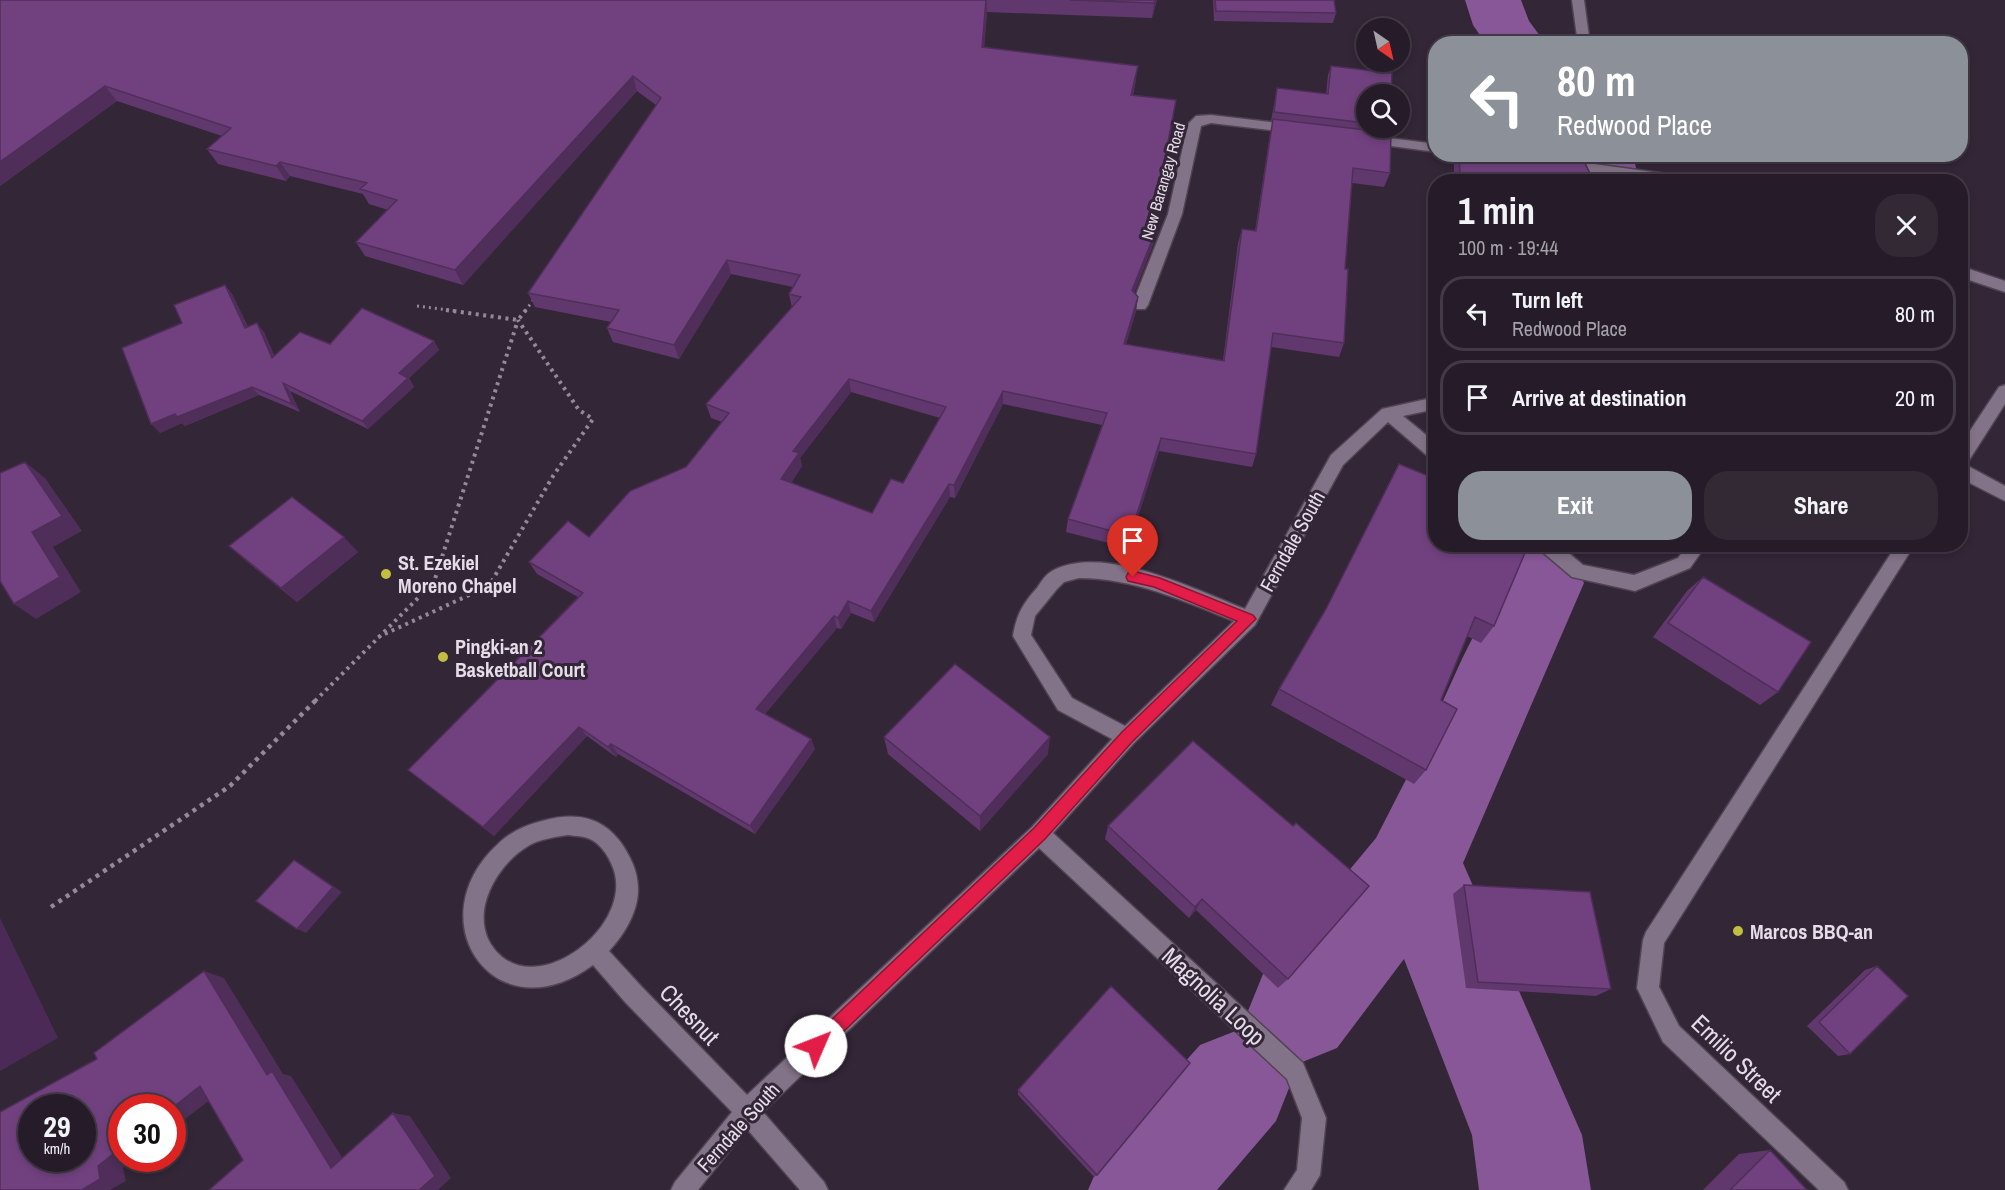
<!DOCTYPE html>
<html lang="en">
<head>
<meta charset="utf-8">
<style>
  body { margin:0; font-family:"Archivo Narrow",sans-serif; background:#322935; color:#f1f3f6; height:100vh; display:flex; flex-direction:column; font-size:22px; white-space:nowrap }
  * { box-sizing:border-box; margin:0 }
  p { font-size:20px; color:#a4a1a8 }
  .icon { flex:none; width:33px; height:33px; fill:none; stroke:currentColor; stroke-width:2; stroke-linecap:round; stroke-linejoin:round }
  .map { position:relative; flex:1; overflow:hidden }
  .sheet { position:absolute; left:1428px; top:174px; width:540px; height:378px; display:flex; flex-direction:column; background:#261c29; border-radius:24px; box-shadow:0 3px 9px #0003,0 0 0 2px #423a46 }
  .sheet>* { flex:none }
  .hud { position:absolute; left:1428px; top:36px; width:540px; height:126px; border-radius:24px; box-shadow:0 3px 9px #0003,0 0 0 2px #423a46; background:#8c9099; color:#fff; overflow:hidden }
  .needle { width:39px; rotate:146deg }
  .tools { position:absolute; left:1356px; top:18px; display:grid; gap:12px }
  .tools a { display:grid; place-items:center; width:54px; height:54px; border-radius:50%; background:#261c29; box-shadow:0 3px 9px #0003,0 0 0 2px #423a46; font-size:30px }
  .speed { position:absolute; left:18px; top:1094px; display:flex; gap:12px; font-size:30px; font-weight:700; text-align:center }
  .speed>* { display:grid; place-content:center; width:78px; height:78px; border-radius:50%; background:#261c29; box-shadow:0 3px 9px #0003,0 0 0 2px #423a46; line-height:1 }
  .speed small { font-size:15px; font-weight:400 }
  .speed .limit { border:9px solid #d22; background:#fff; color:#111 }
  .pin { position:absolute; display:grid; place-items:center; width:51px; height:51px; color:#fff; margin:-62px -26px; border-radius:50% 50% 50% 0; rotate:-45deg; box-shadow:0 0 6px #0007 }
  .pin .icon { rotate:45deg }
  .me { position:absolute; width:66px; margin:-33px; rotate:46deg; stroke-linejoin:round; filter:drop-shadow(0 0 4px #0008) }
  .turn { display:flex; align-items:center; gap:21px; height:126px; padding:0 30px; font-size:27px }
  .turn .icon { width:78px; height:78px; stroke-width:2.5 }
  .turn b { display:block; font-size:42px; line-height:51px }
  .round { display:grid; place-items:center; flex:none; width:63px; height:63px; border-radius:24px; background:#322935 }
  .headline { display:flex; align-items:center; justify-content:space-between; height:102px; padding:0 30px }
  h1 { font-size:36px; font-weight:700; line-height:45px }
  .action { display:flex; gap:12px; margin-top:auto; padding:12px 30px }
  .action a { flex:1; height:69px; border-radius:24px; background:#8c9099; color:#fff; font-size:24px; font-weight:700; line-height:69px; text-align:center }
  .action a+a { background:#322935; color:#f1f3f6 }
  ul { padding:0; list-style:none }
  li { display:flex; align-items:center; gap:18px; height:75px; margin:0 12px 9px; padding:0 18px; border:3px solid #423a46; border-radius:24px }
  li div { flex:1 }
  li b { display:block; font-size:22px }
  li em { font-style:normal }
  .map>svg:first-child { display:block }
  .green { fill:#4c2a57 }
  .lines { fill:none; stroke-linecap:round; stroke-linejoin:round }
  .river { fill:#885797; fill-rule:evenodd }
  .minor-casing { stroke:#504453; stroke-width:3 }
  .path-far2 { stroke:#948998; stroke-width:3; stroke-dasharray:2 4; stroke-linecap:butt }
  .path-far1 { stroke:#948998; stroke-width:4; stroke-dasharray:3 4.5; stroke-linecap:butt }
  .path { stroke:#948998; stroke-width:4.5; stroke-dasharray:4 5; stroke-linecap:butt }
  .minor { fill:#837388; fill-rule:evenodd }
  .wall { fill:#61386d; fill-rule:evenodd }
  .shaded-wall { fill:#4f2e59 }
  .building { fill:#71417f; stroke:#4f2e59; stroke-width:1.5; fill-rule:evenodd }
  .route { fill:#e11d48; stroke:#92132f; stroke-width:1.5 }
  .poi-dot { fill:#c1be40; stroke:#332637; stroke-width:2 }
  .labels { text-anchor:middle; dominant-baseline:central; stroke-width:6; stroke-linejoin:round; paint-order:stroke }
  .far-street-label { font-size:16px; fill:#e6dde9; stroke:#332637 }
  .street-label { font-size:20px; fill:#e6dde9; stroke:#332637 }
  .poi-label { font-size:20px; font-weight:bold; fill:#e6dde9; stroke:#332637; text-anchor:start }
  .near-street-label { font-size:24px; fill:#e6dde9; stroke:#332637 }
</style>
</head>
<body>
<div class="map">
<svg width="2005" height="1190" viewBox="0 0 2005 1190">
  <rect width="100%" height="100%" fill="#332637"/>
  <path class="green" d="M0,918l58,120 -58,33z"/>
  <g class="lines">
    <path class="river" d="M1465,0h56l8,21 17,23h-60l-13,-19z
      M1569,154h64l6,28h-65z
      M1520,544h38l10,4 16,35 -121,280 119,272 9,55h-112l-7,-55 -68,-176 -67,89 -37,15 -21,-9 12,29 -15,38 -59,69h-129l17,-39 95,-106 38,-15 22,9 -12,-28 15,-37 113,-136 40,-78 46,-101 38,-76 -2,-10 12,-25z"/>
    <defs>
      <path id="minor" d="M1572,0h12l6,44h-12z
        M1211,115l83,10 7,4 -7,4 -83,-10 -10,3 -19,88 -34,91 -3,4h-10l-3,-4 36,-91 20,-90 8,-8z
        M1366,135l70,9v8l-75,-10 -2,-3z
        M1565,160l124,17 7,5h-42l-94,-15 -2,-3z
        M1960,266l45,15v11l-45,-15z
        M2005,385v19l-39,61 39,21v15l-45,-23v-32l39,-59z
        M1436,397v12l-33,7 33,27v16l-6,-1 -42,-36 -45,43 -88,160 -121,118 -81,90 250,230 23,55 -6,57 -9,15h-27l13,-20 5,-52 -15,-39 -248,-231 -276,264 61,70 4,8h-28l-53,-61 -49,61h-27l4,-8 57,-70 -107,-110 -32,-37c-98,72 -178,-45 -95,-121 12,-12 28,-19 44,-23 39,-11 68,-2 87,35 6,11 9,22 9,34 0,22 -14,45 -29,61l32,35 106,109 285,-268 80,-88 -54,-29 -45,-74c3,-20 10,-33 24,-48 4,-6 8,-13 15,-17 51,-28 144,19 193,38l86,-154 51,-46zM1079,578c55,0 104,23 155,43l-109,105 -53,-28 -41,-63 4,-19 22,-27 7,-7zM568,835c7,1 16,1 22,4 10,5 17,15 21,24 28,56 -63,131 -109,94 -39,-33 -9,-90 26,-111 12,-7 27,-9 40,-11z
        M1537,544h21l25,21 51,10 44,-17 10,-14h19l-17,24 -55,23 -63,-14 -33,-28z
        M1897,544h18l-251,399 -5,44 20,39 165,156 4,8h-29l-156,-148 -26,-54 6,-48 3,-8z"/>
    </defs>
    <use href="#minor" class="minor-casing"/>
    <path class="path-far2" d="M417,306l39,5
      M525,311l10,-13"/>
    <path class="path-far1" d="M446,310l72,10 8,-10
      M378,637l111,-51 64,-110 40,-57 -14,-9 -61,-90
      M315,701l119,-119 84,-262"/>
    <path class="path" d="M51,907l179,-121 86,-86"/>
    <use href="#minor" class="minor"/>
  </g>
  <path class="wall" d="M0,0h1157l-5,18 -165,-6 -3,35 152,33 -3,15 43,5 -11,63 1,15 -8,40v14l-24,61 4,4 -2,14 -10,33 97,16 15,-117 4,-14 13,2 15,-97 3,-12 -2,-1 6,-33 49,6 2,-19 3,-9 35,28v34h23l-2,5 3,40 -6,14 -32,-4 -7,86 -1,74 -5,14 -68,-10 -15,107 -4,13 -93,-16 -31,97 -62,-16 2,-13 34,-94 -99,-21 -48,94 -5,-1 -76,125 -23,-9 -10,16 -4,-1 -72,86 46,25 4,10 -60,85 -137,-80 -2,3 -29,-21 -93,100 -86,-66 170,-173 -41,-23 -8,-12 60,-25 97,-70 36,-45 -11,-4 -5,-14 86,-96 -3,-14 4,-7 -62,-13 -52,85 -66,-17 -6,-14 4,-6 -76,-15 -7,-14 128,-188 -19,-14 -174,194 -98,-29 -9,-14 32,-32 -19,-6 -6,-10 -73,-18 -4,5 -68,-17 -11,-15 15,-13 -105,-35 -117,85zM851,392l89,26 -37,65 -31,30 -81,-30 11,-17 -2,-8z
    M1213,0h121l2,13 -3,10 -119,-2z
    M1454,154h85l55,28h-140z
    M1544,154h28l-2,4z
    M225,285l7,9 16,33 16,5 10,23 56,-11 104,-3 5,9 -30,28 5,9 -46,42 -78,-38 10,21 -41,-17 -74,31 -3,-3 -22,10 22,-110z
    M1429,506l65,120 -13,17 -14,-7 -26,64 -15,70 -12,14 -143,-79 8,-16z
    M229,546l129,6 -61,50 -51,-41z
    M1703,577l75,115 -18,13 -107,-68 34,-46z
    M884,737l164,17 -68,77 -92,-77z
    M1193,741l95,238 -10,9 -82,-78 -7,8 -84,-79 3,-13z
    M1464,885l147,104 -15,7 -130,-8 -13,-94z
    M1877,966l-27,88 -12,2 -31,-30 58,-56z
    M1018,1090l79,85 -3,2 -76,-82z
    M1770,1150l37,40h-104l36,-36z"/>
  <path class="shaded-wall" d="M986,0l1,12 -4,50 -1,-15z
    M1155,0h2l-5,18 2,-15z
    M1138,66l-2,14 -7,29 2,-14z
    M633,76l4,15 -174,194 -8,-15z
    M105,86l12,15 -117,85v-24z
    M1176,100l-2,15 -12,63 2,-15z
    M280,162l10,14 -4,5 -10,-15z
    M1161,218l-3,14 -28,72 2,-14z
    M727,260l4,14 -52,85 -5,-14z
    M225,285l7,9 20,43 -7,-9z
    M1138,297l-2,14 -14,47 2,-14z
    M257,323l7,9 15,34 -7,-8z
    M434,341l5,9 -30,28 5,9 -46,42 -6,-8 37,-48z
    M849,379l2,13 -51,66 2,8 -17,26 -4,-13 12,-28z
    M283,383l7,8 10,21 -8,-8z
    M252,387l7,8 -74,31 -3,-3 -22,10 -9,-9 24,-10z
    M1003,391v13l-48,94 -1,-13z
    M1161,438l-2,13 -31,97 2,-12z
    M25,462l20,16 37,53 -29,16 28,45 -45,27 -22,-15 18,-72z
    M949,484l1,13 -76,125 -3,-11z
    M344,537l14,15 -61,50 -16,-14z
    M848,601l3,12 -10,16 -3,-11z
    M834,616l3,12 -76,91 -5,-10z
    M579,727l8,9 -93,100 -11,-9z
    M1050,737l-2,17 -68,77v-15z
    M811,739l4,10 -60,85 -5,-8z
    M611,744l7,10 -2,3 -8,-10z
    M294,860l9,5 39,27 -36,41 -9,-4z
    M1202,899l-6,11 -7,8 6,-11z
    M204,971l20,7 59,96 8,2 59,94 -19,-2 -64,-93z
    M200,1086l22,5 -50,38v-21z
    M393,1113l17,3 41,62 -13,12h-19z
    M122,1147v11h14l-13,10 3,13 -16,9h-28l16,-24z"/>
  <path class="building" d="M0,0h986l-4,47 156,19 -7,29 45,5 -12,63 4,1 -11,53 4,1 -29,72 6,7 -14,47 100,17 18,-132 14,2 17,-112 118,14 -1,40 -37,-5 -8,101h3l-4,74 -71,-10 -17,121 -95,-16 -31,98 -62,-17 39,-106 -104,-22 -49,94 -5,-1 -78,127 -23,-10 -10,17 -4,-2 -78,93 55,30 -61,87 -139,-82 -3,3 -29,-20 -96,100 -75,-57 175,-177 -54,-31 39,-41 21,16 41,-46 56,-24 43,-54 -23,-9 95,-107 -12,-3 11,-19 -73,-15 -53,85 -67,-17 12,-18 -91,-17 133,-195 -28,-22 -178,194 -99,-28 41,-42 -37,-11 7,-6 -87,-21 -4,4 -69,-17 24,-21 -126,-42 -105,76zM849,379l97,28 -43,76 -12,-4 -19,34 -91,-34 18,-26 -6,-2z
    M1070,0h85l-1,3z
    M1215,0h119l2,13 -120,-2z
    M1331,66l61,7 -1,21h-25v29l-92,-11 3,-24 51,6z
    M1459,154h80l45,7 10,21h-58l-76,-8z
    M225,285l20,43 12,-5 15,35 28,-26 30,12 32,-36 72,33 -35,32 9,5 -46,43 -79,-38 9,21 -40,-17 -75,30 -2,-3 -24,10 -29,-76 60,-25 -8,-18z
    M1960,396l8,4 -8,11z
    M25,462l37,54 -30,16 28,45 -46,27 -14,-23v-108z
    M1399,464l37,15v13l-7,14 7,2v36h82l9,4 -33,78 -19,-9 -34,83 16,9 -31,61 -147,-81 47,-80z
    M292,497l52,40 -63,51 -52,-42z
    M1703,577l108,65 -33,50 -110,-69z
    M955,664l95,73 -70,79 -96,-79z
    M1193,741l100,85 3,-3 73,63 -81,93 -86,-80 -7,8 -87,-81z
    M294,860l39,27 -36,42 -41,-28z
    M1464,885l126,7 21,97 -133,-7z
    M1877,966l31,30 -58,58 -31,-32z
    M204,971l63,104 5,-4 59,97 62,-55 42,63 -16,14h-210l34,-30 -43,-74 -28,22 -50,-1v40l-24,19 2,13 -18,11h-82v-78l97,-53 -3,-6zM32,1107h50v51h-50z
    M1111,986l79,77 -93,112 -79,-85z
    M1770,1150l37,40h-77z"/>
  <path class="route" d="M1133,571l27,7 93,37 3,4 -124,123 -87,97 -223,213 -6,2 -6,-2 -3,-6 3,-6 224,-212 88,-96 115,-111 -83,-34 -26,-6 -2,-4 2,-4z"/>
  <g class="poi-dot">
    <circle cx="386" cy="574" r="6"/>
    <circle cx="443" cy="657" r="6"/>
    <circle cx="1738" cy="931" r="6"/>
  </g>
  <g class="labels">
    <g class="far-street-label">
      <text transform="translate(1163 181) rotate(-74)">New Barangay Road</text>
    </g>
    <g class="street-label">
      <text transform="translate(1292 541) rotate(-61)">Ferndale South</text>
      <text transform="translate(738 1127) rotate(-48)">Ferndale South</text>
    </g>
    <g class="poi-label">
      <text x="398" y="562">St. Ezekiel<tspan x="398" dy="23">Moreno Chapel</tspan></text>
      <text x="455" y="646">Pingki-an 2<tspan x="455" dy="23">Basketball Court</tspan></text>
      <text x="1750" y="931">Marcos BBQ-an</text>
    </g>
    <g class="near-street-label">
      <text transform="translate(1214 996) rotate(43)">Magnolia Loop</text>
      <text transform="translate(690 1014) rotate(46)">Chesnut</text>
      <text transform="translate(1737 1058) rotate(44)">Emilio Street</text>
    </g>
  </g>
</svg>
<div class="tools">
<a><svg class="needle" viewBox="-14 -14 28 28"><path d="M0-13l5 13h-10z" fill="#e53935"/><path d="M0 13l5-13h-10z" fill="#a4a1a8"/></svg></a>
<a><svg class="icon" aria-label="search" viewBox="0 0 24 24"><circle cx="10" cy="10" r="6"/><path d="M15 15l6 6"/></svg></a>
</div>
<div class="speed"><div>29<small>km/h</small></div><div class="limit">30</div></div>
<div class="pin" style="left:1133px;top:577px;background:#d93025"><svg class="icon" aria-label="arrive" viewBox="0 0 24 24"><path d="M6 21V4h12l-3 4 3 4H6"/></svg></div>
<svg class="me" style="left:816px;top:1046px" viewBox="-20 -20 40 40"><circle r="19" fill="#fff"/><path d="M0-13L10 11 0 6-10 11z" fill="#e11d48"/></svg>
<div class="hud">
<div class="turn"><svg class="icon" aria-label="left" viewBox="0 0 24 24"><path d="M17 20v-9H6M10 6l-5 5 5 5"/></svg><div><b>80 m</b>Redwood Place</div></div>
</div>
<section class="sheet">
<div class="headline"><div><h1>1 min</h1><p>100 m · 19:44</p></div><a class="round"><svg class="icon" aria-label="close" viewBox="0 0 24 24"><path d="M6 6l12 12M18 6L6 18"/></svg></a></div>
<ul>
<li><svg class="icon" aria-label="left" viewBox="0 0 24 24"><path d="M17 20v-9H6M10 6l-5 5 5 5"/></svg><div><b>Turn left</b><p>Redwood Place</p></div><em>80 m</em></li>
<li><svg class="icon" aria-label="arrive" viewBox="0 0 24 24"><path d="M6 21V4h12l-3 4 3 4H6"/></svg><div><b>Arrive at destination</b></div><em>20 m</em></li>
</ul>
<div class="action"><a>Exit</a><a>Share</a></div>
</section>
</div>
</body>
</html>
